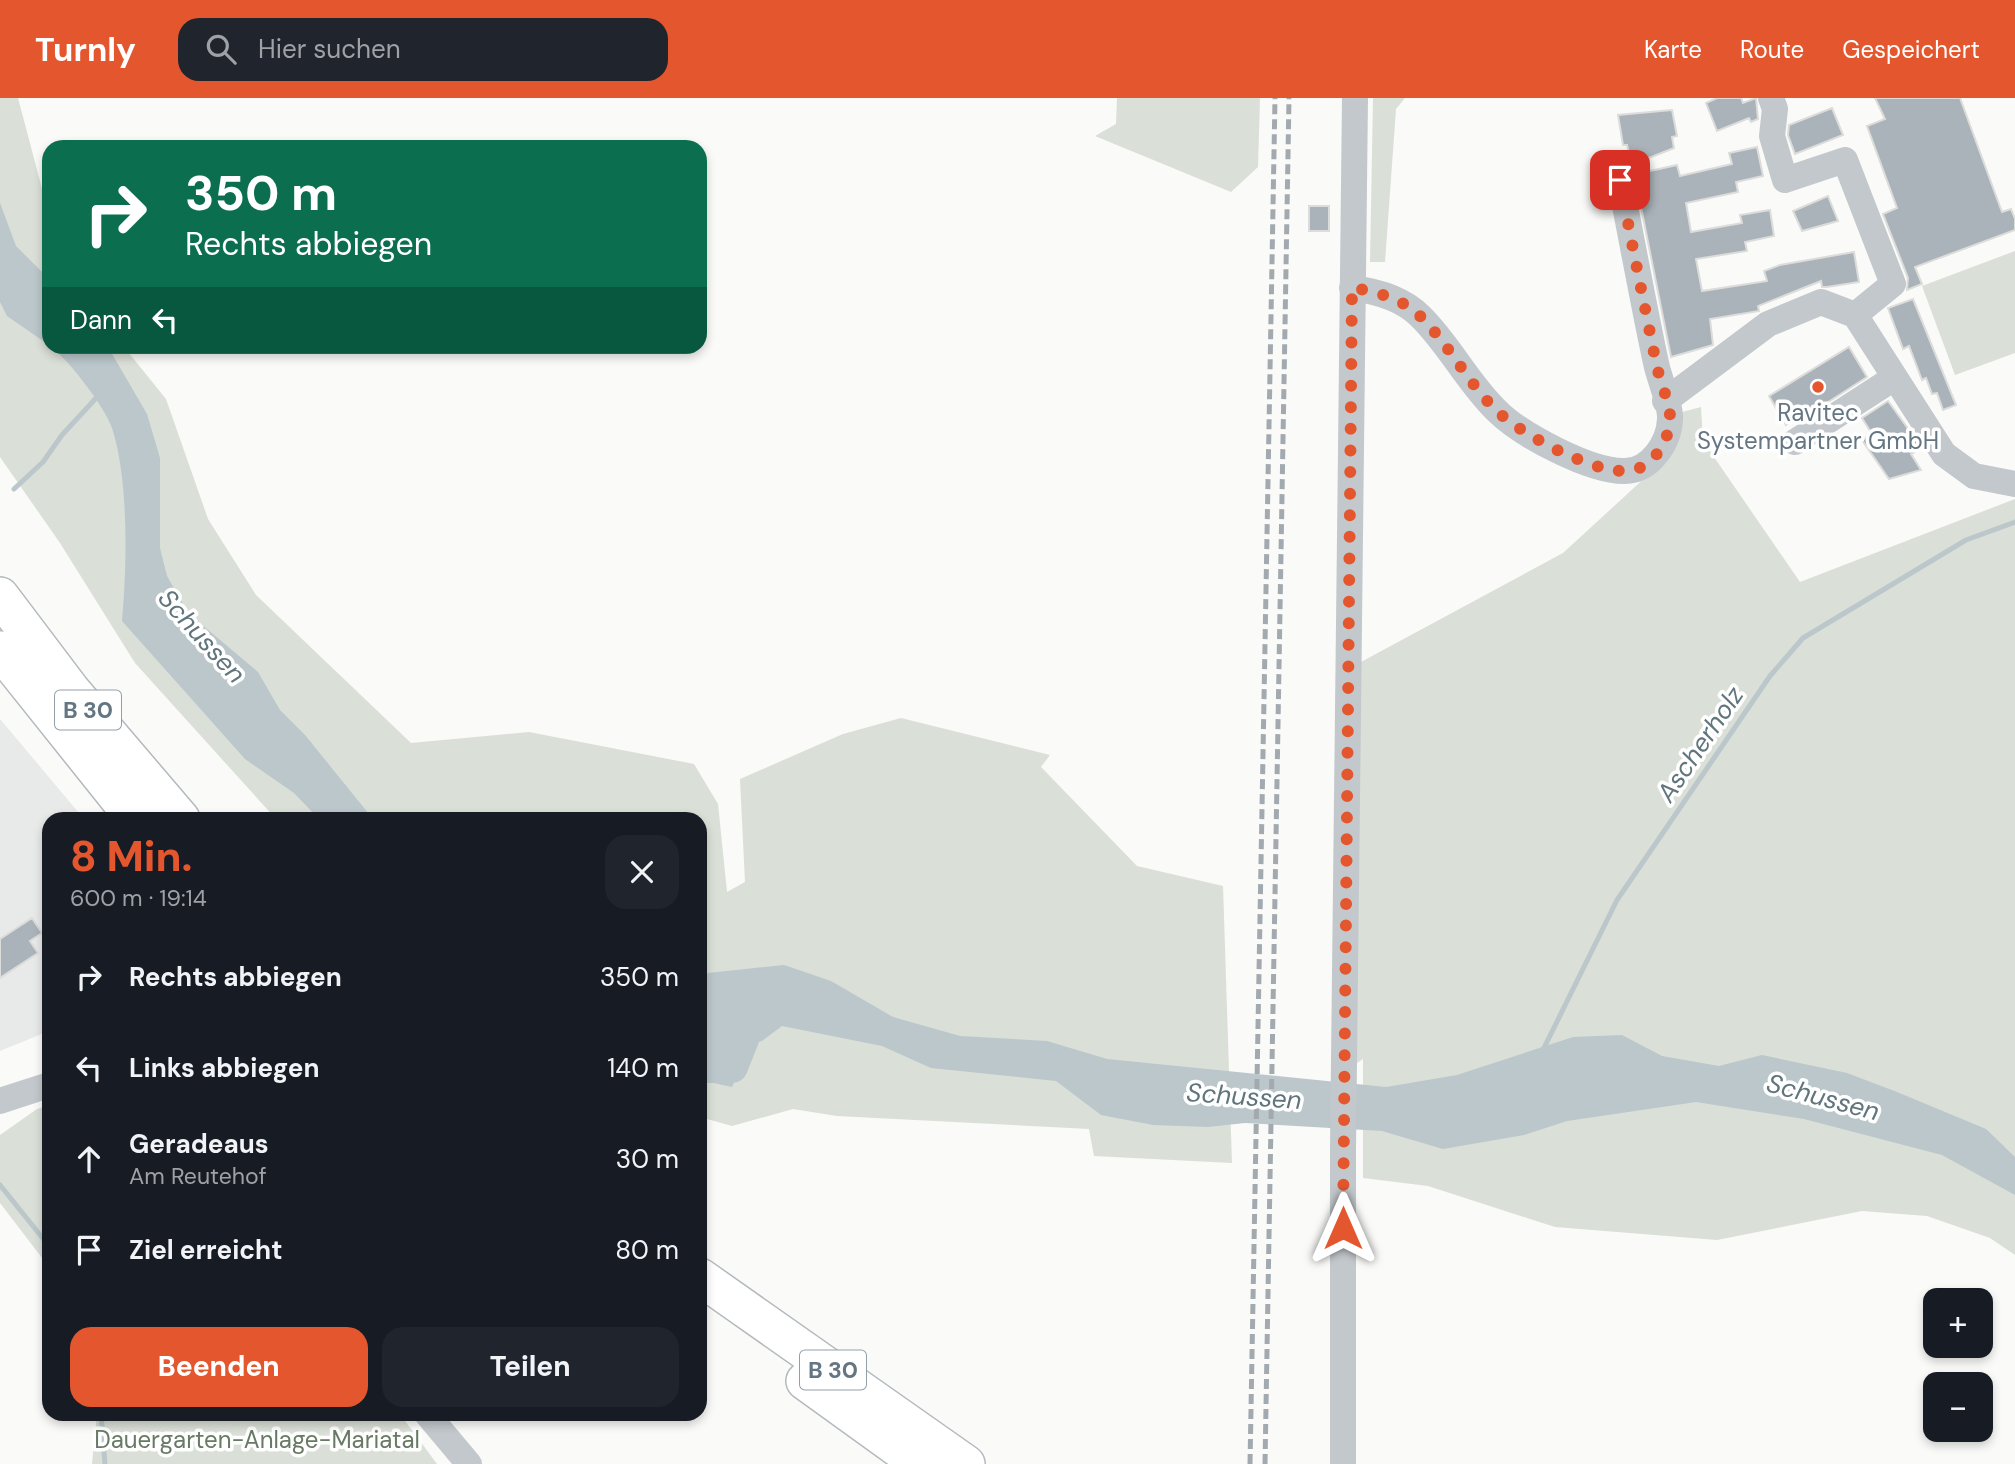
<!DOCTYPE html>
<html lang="de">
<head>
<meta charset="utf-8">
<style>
  body { margin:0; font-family:"DM Sans",sans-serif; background:#20242c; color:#f1f3f6; height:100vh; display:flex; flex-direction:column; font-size:26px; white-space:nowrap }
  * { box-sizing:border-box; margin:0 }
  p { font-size:23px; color:#9ea1a6 }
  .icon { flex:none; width:38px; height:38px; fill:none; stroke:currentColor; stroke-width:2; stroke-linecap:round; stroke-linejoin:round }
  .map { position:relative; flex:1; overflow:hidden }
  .sheet { position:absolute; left:42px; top:714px; width:665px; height:609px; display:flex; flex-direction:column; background:#171b24; border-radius:21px; box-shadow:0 4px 10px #0003 }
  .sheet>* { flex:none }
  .hud { position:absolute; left:42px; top:42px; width:665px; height:214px; border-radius:21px; box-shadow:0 4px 10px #0003; background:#0b6e4f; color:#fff; overflow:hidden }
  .tools { position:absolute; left:1923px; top:1190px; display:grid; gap:14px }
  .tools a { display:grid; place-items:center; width:70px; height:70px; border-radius:14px; background:#171b24; box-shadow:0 4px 10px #0003; font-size:35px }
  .pin { position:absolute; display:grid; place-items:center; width:60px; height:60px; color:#fff; margin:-30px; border-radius:14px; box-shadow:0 4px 10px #0006 }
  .me { position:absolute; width:77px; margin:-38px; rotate:0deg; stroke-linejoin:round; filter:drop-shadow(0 0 5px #0008) }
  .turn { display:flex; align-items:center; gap:24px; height:147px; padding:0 28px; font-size:32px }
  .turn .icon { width:91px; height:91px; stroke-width:2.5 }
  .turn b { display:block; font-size:49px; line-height:60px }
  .then { display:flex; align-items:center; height:66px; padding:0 28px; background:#0003; gap:14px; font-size:26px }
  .round { display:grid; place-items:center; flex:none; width:74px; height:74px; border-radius:21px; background:#20242c }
  .head { display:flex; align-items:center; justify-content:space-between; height:119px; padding:0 28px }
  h1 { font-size:42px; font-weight:800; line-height:52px; color:#e4572e }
  .button { display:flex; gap:14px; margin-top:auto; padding:14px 28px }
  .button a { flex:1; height:80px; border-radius:21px; background:#e4572e; color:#fff; font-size:28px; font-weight:800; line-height:80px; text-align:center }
  .button a+a { background:#20242c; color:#f1f3f6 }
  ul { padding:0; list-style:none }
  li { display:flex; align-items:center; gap:21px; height:91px; padding:0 28px }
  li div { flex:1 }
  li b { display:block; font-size:26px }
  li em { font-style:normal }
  header { display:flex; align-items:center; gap:42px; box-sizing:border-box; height:98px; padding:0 35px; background:#e4572e; color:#fff }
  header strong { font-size:33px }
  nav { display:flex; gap:38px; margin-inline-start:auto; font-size:24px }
  .search { width:490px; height:63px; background:#20242c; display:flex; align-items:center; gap:18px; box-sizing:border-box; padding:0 24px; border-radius:21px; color:#9ea1a6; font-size:26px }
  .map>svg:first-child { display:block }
  .built { fill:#e8e9e9 }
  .green { fill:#dadfd7 }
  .water { fill:#bbc7cb }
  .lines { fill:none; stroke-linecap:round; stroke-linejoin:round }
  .stream { stroke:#bbc7cb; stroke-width:5 }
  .river { stroke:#bbc7cb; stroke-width:32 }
  .building { fill:#aab3b9; stroke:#dcdcda; stroke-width:2 }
  .highway-casing { stroke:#b4b9bd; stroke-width:40 }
  .minor { stroke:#c3c8cc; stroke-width:26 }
  .highway { stroke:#fff; stroke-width:37 }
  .rail { stroke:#a2aab0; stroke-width:5; stroke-dasharray:10 5; stroke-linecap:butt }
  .route { stroke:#e4572e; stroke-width:12; stroke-dasharray:0 21.6 }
  .poi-dot { fill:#e4572e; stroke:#fff; stroke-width:2.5 }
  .labels { text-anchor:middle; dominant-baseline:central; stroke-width:7; stroke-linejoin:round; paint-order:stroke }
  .shield { fill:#fff; stroke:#939fa8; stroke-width:2 }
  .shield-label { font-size:23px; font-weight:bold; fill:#657683 }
  .poi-label { font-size:24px; fill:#657683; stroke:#fff }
  .park-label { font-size:24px; fill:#687a64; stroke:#fff }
  .water-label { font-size:26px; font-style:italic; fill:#60757c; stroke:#fff }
</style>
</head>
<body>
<header>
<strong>Turnly</strong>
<div class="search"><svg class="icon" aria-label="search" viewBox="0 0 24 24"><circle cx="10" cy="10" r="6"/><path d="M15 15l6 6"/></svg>Hier suchen</div>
<nav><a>Karte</a><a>Route</a><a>Gespeichert</a></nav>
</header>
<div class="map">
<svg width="2015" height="1366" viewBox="0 0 2015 1366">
  <rect width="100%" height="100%" fill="#fafaf8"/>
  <path class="built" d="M0,621l84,100h-35v212l-49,20z"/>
  <path class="green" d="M0,0h18l31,117v131l75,1 42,52 42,120 48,76 155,148 118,-11 165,32 24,40 9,88 18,-10 -5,-103 103,-45 58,-16 149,37 -9,12 96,99 86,20 9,277 -138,-7 -5,-27 -252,-13 -44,-7 -61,17 -32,-9v-298h-424l-141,-156 -75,-120 -60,-86z
    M1117,0h143l-2,69 -27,25 -136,-56 21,-12z
    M1373,0h32l-9,11 -11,153h-15z
    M2015,153v102l-60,22 -33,-89z
    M1701,309l2,34 97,141 215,-83v756l-25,-17 -63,-22 -65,-5 -145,29 -162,-13 -127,-41 -65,-8v-119l-18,12 3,-402 215,-116 86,-79 33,-62z
    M49,1007v162l-49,-64v-68l37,-26z
    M97,1316h303l37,50h-345z"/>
  <path class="water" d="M0,105l16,43 33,33v66l-42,-29 -7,-14z
    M51,249h57l39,67 13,44v90l7,28 21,37 70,59 22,38 25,25 68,84h-54l-25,-26 -49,-34 -123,-138c5,-54 7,-141 -10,-193 -7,-21 -44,-69 -61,-81z
    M784,867l47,16 62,36 67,19 87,5 60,18 279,28 71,-12 116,-38 49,-2 40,21 57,10 43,-11 85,18 50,19 89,37 29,28v38l-73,-40 -138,-36 -108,-17 -129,19 -43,14 -81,14 -61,-18 -137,-8 -37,4 -55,-2 -52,-10 -45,-34 -125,-13 -49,-22 -100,-20 -20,15 -30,6 9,21 -9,19 -32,-7v-38l7,-4c-7,-24 -12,-44 1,-65z"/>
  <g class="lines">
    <path class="stream" d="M14,391l29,-27 19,-27 36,-39
      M1541,956l76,-154 153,-224 33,-38 163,-98 49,-18
      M0,1087l49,61
      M101,1316l4,50"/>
    <path class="river" d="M700,969h32l18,-46 16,-4"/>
  </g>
  <path class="building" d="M1717,0h24l2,5 13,-5 2,21 -7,3 -2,-4 -32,13 -11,-28z
    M1875,0h85l42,114 9,-3 4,10v11l-100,37 7,17 -15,6 1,-12 -25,-64 14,-6 -30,-82 18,-7z
    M1832,10l11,27 -48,19 -7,-19 1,-10z
    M1672,12l5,26 -5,1 2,11 -33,13 4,11 32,-7 3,11 52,-12 -3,-11 28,-6 6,29 -27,6 2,10 -52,11 5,29 51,-9 -2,-8 30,-5 4,26 -29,6 2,9 -51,8 6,32 65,-10 -3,-10 16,-6 74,-13 5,30 -32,5h-5l-1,-6 -63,25 1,5 -49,8 3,26 -42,12 -36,-180 -8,-32h-4l-5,-30z
    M1828,98l10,25 -36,10 -9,-20z
    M1309,108h20v25h-20z
    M1913,201l43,106 -13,5 -6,-17 -5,1 -6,-16 -4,2 -13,-34 -6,3 -15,-41z
    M1849,249l18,30 -59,38 -2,-3 -20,13 -17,-29z
    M1888,303l34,47 -11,6 10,16 -32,9 -27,-39 10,-6 -10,-16z
    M32,820l10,15 -12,8 8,12 -38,25v-39z"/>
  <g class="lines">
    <defs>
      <path id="highway" d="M0,498l71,94 110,129
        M0,552l135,169
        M700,1179l266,187
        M805,1283l115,83"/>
    </defs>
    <use href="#highway" class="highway-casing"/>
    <path class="minor" d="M1771,0l4,11 -3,27 13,44 60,-20 48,124 -38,31
      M1352,190c23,3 51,11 68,28 29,28 47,66 77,95 24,24 94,61 128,60 25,0 44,-28 45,-52 1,-13 -11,-41 -14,-56 -13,-61 -24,-122 -36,-183
      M1665,303l103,-77 53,-22 34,13 89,139 30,22 41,8
      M1795,344l99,-64
      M0,1003l49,-16
      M427,1316l42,50
      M1343,1366v-315l12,-1051"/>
    <use href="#highway" class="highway"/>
    <path class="rail" d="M1250,1366l25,-1366
      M1265,1366l24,-1366"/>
  </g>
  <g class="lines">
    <path class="route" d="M1343,1130l9,-940c23,3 51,11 68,28 29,28 47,66 77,95 24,23 94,61 128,60 26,0 44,-28 45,-52 1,-13 -11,-41 -14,-56 -12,-61 -25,-122 -36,-183"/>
  </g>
  <circle class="poi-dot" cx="1818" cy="289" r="7"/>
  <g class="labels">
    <g class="shield">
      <rect x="55" y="592.5" width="66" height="39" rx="5"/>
      <rect x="800" y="1252.5" width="66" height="39" rx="5"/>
    </g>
    <g class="shield-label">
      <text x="88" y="612">B 30</text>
      <text x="833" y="1272">B 30</text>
    </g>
    <g class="poi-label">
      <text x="1818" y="314">Ravitec<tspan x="1818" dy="28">Systempartner GmbH</tspan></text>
    </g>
    <g class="park-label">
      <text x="257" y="1341">Dauergarten-Anlage-Mariatal</text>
    </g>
    <g class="water-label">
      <text transform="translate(202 538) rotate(48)">Schussen</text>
      <text transform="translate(1700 646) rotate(-56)">Ascherholz</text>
      <text transform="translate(1244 998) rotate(4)">Schussen</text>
      <text transform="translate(1823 999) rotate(15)">Schussen</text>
    </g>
  </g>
</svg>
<div class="tools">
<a>+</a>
<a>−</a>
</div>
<div class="pin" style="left:1620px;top:82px;background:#d93025"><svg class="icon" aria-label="arrive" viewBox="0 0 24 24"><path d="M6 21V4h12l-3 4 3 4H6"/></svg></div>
<svg class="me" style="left:1343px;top:1130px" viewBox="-20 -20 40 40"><path d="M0-17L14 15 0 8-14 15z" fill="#e4572e" stroke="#fff" stroke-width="4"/></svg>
<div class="hud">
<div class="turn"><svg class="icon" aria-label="right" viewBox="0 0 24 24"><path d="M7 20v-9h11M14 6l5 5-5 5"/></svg><div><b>350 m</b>Rechts abbiegen</div></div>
<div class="then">Dann<svg class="icon" aria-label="left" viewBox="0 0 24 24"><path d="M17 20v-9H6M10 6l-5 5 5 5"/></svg></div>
</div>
<section class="sheet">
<div class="head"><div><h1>8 Min.</h1><p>600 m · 19:14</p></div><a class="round"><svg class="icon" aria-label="close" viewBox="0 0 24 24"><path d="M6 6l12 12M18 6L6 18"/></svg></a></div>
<ul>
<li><svg class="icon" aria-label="right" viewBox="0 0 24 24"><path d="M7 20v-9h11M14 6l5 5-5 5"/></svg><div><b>Rechts abbiegen</b></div><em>350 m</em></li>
<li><svg class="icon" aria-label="left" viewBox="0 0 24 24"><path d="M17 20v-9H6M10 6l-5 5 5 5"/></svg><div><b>Links abbiegen</b></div><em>140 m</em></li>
<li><svg class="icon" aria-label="ahead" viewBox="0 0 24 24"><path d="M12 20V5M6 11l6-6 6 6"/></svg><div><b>Geradeaus</b><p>Am Reutehof</p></div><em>30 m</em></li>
<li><svg class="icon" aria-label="arrive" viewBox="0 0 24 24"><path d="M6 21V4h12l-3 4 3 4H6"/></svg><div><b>Ziel erreicht</b></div><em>80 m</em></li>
</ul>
<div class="button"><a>Beenden</a><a>Teilen</a></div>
</section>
</div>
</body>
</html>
